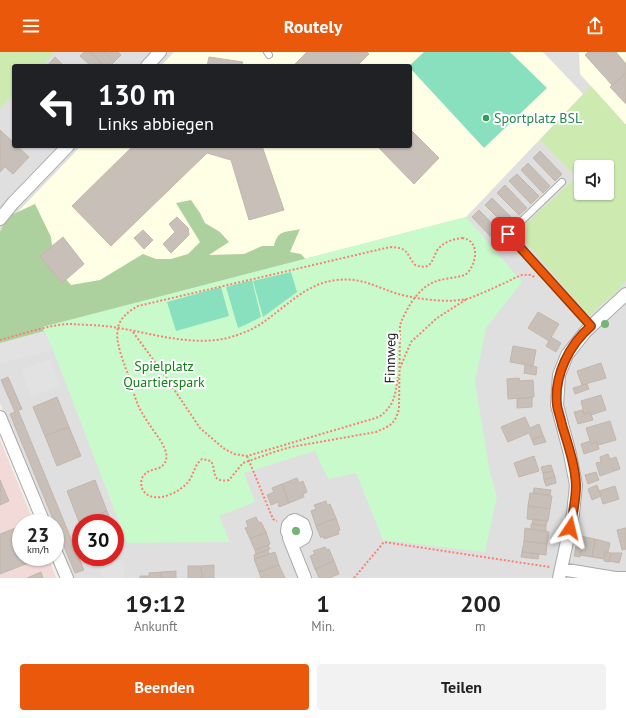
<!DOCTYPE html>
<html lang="de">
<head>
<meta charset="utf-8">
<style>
  body { margin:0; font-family:"PT Sans",sans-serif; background:#f2f2f2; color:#222; height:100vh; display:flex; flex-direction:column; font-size:15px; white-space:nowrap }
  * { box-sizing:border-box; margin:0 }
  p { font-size:13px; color:#767676 }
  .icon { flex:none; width:22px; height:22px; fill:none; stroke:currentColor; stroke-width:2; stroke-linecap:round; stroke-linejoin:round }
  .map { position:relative; height:526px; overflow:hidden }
  .details { display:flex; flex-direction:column; background:#fff; flex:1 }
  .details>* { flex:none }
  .top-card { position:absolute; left:12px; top:12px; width:400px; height:84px; border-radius:4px; box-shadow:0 1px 3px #0004; background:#202124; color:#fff; overflow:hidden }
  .fabs { position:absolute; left:574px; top:108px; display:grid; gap:8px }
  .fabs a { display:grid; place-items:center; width:40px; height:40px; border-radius:4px; background:#fff; box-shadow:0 1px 3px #0004; font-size:20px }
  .speed { position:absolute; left:12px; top:462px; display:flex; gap:8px; font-size:20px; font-weight:700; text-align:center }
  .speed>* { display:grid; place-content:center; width:52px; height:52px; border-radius:50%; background:#fff; box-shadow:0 1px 3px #0004; line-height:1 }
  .speed small { font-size:10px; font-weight:400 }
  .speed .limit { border:6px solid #d22; background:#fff; color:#111 }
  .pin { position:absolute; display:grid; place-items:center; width:34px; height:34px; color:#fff; margin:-17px; border-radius:8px; box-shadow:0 2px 6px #0006 }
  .me { position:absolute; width:44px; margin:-22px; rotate:10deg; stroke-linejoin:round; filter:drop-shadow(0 0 3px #0008) }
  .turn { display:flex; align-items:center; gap:14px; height:84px; padding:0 20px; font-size:18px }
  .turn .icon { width:52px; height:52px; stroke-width:2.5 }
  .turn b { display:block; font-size:28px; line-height:34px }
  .eta { display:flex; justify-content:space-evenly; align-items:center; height:68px; text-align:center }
  .eta b { font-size:24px; font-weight:700; line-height:28px }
  .button { display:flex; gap:8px; margin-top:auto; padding:8px 20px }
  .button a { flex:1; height:46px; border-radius:4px; background:#ea580c; color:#fff; font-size:16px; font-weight:700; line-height:46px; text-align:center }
  .button a+a { background:#f2f2f2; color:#222 }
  header { display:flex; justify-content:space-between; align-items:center; height:52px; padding:0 20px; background:#ea580c; color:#fff; font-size:18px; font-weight:700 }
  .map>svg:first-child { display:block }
  .residential { fill:#e0dfdf; fill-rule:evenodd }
  .commercial { fill:#f2dad9 }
  .education { fill:#ffffe5 }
  .grass { fill:#cdebb0; fill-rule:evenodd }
  .forest { fill:#add19e }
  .park { fill:#c8facc }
  .pitch { fill:#88e0be }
  .parking { fill:#e2e2e2 }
  .building { fill:#c7bfb8; stroke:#c4b6ab }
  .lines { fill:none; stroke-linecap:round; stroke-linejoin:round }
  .service-casing { stroke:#a9a9a9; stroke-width:8 }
  .minor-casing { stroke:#a9a9a9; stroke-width:14 }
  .path { stroke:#fa8072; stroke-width:2; stroke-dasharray:2 2; stroke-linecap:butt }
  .service { stroke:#fff; stroke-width:6 }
  .minor { stroke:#fff; stroke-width:12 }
  .tree { fill:#74b475 }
  .route-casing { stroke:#983908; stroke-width:10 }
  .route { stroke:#ea580c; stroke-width:7 }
  .leisure-dot { fill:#2e9e5b; stroke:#fff; stroke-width:1.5 }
  .labels { text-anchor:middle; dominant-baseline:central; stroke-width:4; stroke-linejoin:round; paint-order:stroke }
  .leisure-label { font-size:14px; fill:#27864d; stroke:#fff; text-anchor:start }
  .street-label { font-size:14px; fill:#222; stroke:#fff }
  .park-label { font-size:14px; fill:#0c8416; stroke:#fff }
</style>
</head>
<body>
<header><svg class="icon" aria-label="menu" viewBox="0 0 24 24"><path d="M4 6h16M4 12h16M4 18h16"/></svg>Routely<svg class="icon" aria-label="share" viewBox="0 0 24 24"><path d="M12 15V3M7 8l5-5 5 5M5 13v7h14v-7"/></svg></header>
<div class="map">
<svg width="626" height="526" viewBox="0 0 626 526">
  <rect width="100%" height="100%" fill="#f2efe9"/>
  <path class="residential" d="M0,0h626v526h-556l-15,-38v-17h-7l-48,-120zM14,14h396v80h-396zM581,115h26v26h-26zM81,471h34v34h-34z"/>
  <path class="commercial" d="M0,388l34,83h-13v34h27l8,21h-56z"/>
  <path class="education" d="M174,0h369l40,42 -117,123 -466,121 7,-115 74,-77h329v-80h-249z
    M579,0h47v73l-46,-51z"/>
  <path class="grass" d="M0,0h55l-13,14h-28v28l-14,15z
    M591,34l35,39v156l-11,12 -26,23 -72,-84 59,-55 -36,-37zM581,115h26v26h-26z"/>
  <path class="forest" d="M191,148l9,13 5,10 15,9 9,10 -20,13 35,-1 18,-8h12c4,-17 11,-13 26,-17l-10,23 11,2 7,8 -201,59 -99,22h-8v-111l7,-15 28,-13 16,33 3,28 17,20 29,-5 43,-26 13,5h15l17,-5 12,-12 -24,-39z"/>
  <path class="park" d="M466,165l56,65 -36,46 -11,54 15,91 7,23 -12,56 -102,-12 -27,-67 -28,6 -13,-28 -71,22 11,29 -36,14 11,26 -103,1 -74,-193 -11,-23z"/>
  <path class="pitch" d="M424,0h86l37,36 -63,60 -74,-80 -1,-2z
    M291,220l6,20 -34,25 -10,-36z
    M252,228l9,37 -14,7 -9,4 -12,-41z
    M221,235l8,29 -53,15 -9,-29z"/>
  <path class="parking" d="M44,279l9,19 -53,13v-20z
    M50,307l10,27 -29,11 -10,-27z
    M123,509l2,17h-41l17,-1 -1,-14z"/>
  <path class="building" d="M84,0h6l15,14h-14l-11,-10z
    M90,0h14l10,10 -4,4h-5z
    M104,0h14l3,3 -7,7z
    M307,0h60l2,2 -12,12h-64z
    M588,0h28l10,12v9l-14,12 -27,-30z
    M55,5l9,9h-17z
    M209,5l34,5 -2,4h-34z
    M626,21v31l-16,-17z
    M410,77l29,29 -25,26 -37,-38h33z
    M0,78l14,13v3h3l12,11 -16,17 -8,-7 -5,5z
    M133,94h129l22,64 -35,10 -18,-60 -24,-7 -96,93 -39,-40z
    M540,99l22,23 -7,7 -22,-23z
    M528,111l22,23 -7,7 -22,-23z
    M517,122l22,22 -8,8 -22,-23z
    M505,133l22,23 -8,7 -22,-22z
    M492,146l22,22 -7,7 -22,-22z
    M479,158l22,23 -7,7 -22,-23z
    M177,165l11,11 1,7 -18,18 -8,-9 12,-12 -6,-8z
    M143,178l10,10 -9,9 -10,-11z
    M63,185l21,27 -22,19 -22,-27z
    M538,260l21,12 -10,17 -21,-13z
    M551,285l10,6 -5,9 -10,-6z
    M513,294l23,4 -3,16 -23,-4z
    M601,311l5,15 -24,7 -5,-14z
    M525,313l12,2 -1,8 -12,-2z
    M8,325l14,32 -4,1 66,160 -9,3 -65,-159 5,-2 -14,-32z
    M519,326l1,3 13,-1 1,17 -26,2 -1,-20z
    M587,332l2,5 -14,5 -2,-6z
    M601,343l5,15 -15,5 -1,-3 -6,2 -3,-13z
    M57,345l12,30 -24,9 -12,-29z
    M532,345v10l-15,1v-9z
    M583,358l1,4 6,-2 3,8 -15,4 -4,-12z
    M525,365l5,11 9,-4 4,11 -11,5 -3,-7 -21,9 -7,-15z
    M610,369l6,19 -18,5 -1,-3 -6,2 -5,-16z
    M69,375l12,29 -24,10 -12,-30z
    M543,383l3,7 -12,3 -2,-5z
    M590,389l1,3 6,-2 2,7 -15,5 -3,-10z
    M608,402l2,5 6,-2 4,12 -20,7 -4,-13 5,-1 -1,-5z
    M534,404l5,15 -20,6 -5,-14z
    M551,413l2,6 -10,2 -2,-6z
    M553,419l2,6 -11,3 -1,-7z
    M596,420l3,8 -11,4 -3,-9z
    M555,425l1,6 -10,3 -2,-6z
    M297,426l2,5 4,-2 4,11 -4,2 1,3 -15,6 -7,-19z
    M0,428l9,21 -9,4z
    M95,428l12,31 -28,11 -12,-31z
    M282,432l7,19 -10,4 -1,-5 -7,3 -4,-10 7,-3 -2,-4z
    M597,433l4,11 -9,4 -4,-11z
    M615,434l4,13 -16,5 -4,-13z
    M534,436l17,2 -1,5 -17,-2z
    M530,441l22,3 -2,13 -22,-3z
    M326,449l1,4 3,-1 6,14 -20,8 -5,-15 5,-2 -2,-4z
    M528,454l22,3 -2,12 -21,-2z
    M107,459l5,12h-31v3l-2,-4z
    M256,465l3,6 2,-1 5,10 -16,7 -5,-11 3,-1 -2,-6z
    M336,466l4,12 -2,1 1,3 -15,5 -1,-3 -2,2 -5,-12z
    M533,467l14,2 -1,5 -14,-2z
    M531,472l15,2v5l-15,-2z
    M21,474v31h14l1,3 -36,14v-40z
    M525,476l24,4 -2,12 -23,-3z
    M626,476v21l-4,1 -5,-20z
    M266,480l4,12 -15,6 -5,-11z
    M580,484l15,3 -3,18 -12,-2 2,-8 -4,-1z
    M595,487l15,4 -2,9h-3l-1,7 -12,-2z
    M524,489l23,3 -1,11 -24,-3z
    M268,493l2,4 -14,5 -1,-4z
    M576,494l6,1 -2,10 -6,-1z
    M325,495l2,3 2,-1 5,12 -19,8 -5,-13 5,-2 -2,-3z
    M268,498l1,4 -14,5 -1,-4z
    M275,500l4,13 -20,7 -5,-13z
    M522,500l17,2 -1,5 -17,-2z
    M605,500l6,1 -2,9 -5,-1z
    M611,501h11l-3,10 -10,-2z
    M334,509l5,13 -10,4h-10l-4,-9z
    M214,513v13h-12l-1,-12z
    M279,513l6,13h-24l-2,-6z
    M188,514h13l1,12h-14z
    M176,519v7h-15v-6z
    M41,520l2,6h-16z
    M161,520v6h-21v-2h9v-3z"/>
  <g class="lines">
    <defs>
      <path id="service" d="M267,0l2,3
        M562,130l-54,52 83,92"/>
      <path id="minor" d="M147,14l13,-14
        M0,167l13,-16 55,-57
        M0,365l44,106
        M295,468l8,4 3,9 -2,5 -7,4 -6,-2 -4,-9 1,-6 4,-4z
        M289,486l16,40
        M55,498l12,28
        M561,517l54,9h10
        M559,526l14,-64 3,-29 -6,-31 -13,-49 2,-30 8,-20 19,-24 40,-37"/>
    </defs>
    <use href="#service" class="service-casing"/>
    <use href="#minor" class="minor-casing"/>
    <path class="path" d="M462,186c19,2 15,28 3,37 -9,3 -19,3 -28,6 -18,5 -31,28 -37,44l-1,84c-4,15 -9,17 -23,23l-85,15 -14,4 -34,12 -14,17c-19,3 -12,-9 -18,-19l-9,-2c-8,6 -8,16 -14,23 -7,9 -26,19 -38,14 -9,-3 -12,-16 -5,-22 4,-4 9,-4 14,-6 14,-7 5,-23 -1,-31 -6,-9 -12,-17 -17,-26 -6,-11 -9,-24 -13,-37 -4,-10 -8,-21 -10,-31 -1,-5 -1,-11 0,-16 3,-10 11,-16 20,-21l252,-59c19,1 15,5 25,18 18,6 16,-5 23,-16 6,-7 15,-10 24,-11z
      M133,280l32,44 35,52 23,20 11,6 13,2 132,-39c16,-12 16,-22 19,-40
      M0,288c20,-5 50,-16 71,-16 15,1 32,1 48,4 34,6 69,17 104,11 14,-3 30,-9 42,-18 23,-16 42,-38 72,-41 24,-3 39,7 61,14 19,5 53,10 72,4 10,-4 20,-8 30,-13 8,-3 15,-8 22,-10h8l5,2
      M400,316l11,-26 26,-24 30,-19
      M247,404l26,63 4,2
      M354,526l30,-36 166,25"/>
    <use href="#service" class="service"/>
    <use href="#minor" class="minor"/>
  </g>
  <g class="tree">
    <circle cx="605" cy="272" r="4"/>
    <circle cx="296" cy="479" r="4"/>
  </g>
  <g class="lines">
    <defs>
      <path id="route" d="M508,182l83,92c-22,19 -37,49 -34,79 1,7 4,14 5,20 6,20 13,40 14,60 0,14 -3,29 -6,43"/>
    </defs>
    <use href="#route" class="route-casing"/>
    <use href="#route" class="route"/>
  </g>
  <circle class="leisure-dot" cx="486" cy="66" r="4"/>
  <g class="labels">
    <g class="leisure-label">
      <text x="494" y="66">Sportplatz BSL</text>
    </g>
    <g class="street-label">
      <text transform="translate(390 306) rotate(-89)">Finnweg</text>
    </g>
    <g class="park-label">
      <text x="164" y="314">Spielplatz<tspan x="164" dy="16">Quartierspark</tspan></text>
    </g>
  </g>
</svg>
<div class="fabs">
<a><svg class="icon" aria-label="sound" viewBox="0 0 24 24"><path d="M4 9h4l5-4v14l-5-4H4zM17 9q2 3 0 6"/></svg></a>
</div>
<div class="speed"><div>23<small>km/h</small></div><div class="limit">30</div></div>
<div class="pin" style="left:508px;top:182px;background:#d93025"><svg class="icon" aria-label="arrive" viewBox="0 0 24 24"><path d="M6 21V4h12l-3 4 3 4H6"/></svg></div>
<svg class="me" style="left:570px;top:476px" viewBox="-20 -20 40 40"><path d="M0-17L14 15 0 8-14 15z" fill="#ea580c" stroke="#fff" stroke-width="4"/></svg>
<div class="top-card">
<div class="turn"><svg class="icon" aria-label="left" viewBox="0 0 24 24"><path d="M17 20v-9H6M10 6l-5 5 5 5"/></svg><div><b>130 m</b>Links abbiegen</div></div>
</div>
</div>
<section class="details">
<div class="eta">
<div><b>19:12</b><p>Ankunft</p></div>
<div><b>1</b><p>Min.</p></div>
<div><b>200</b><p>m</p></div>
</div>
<div class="button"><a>Beenden</a><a>Teilen</a></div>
</section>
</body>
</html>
